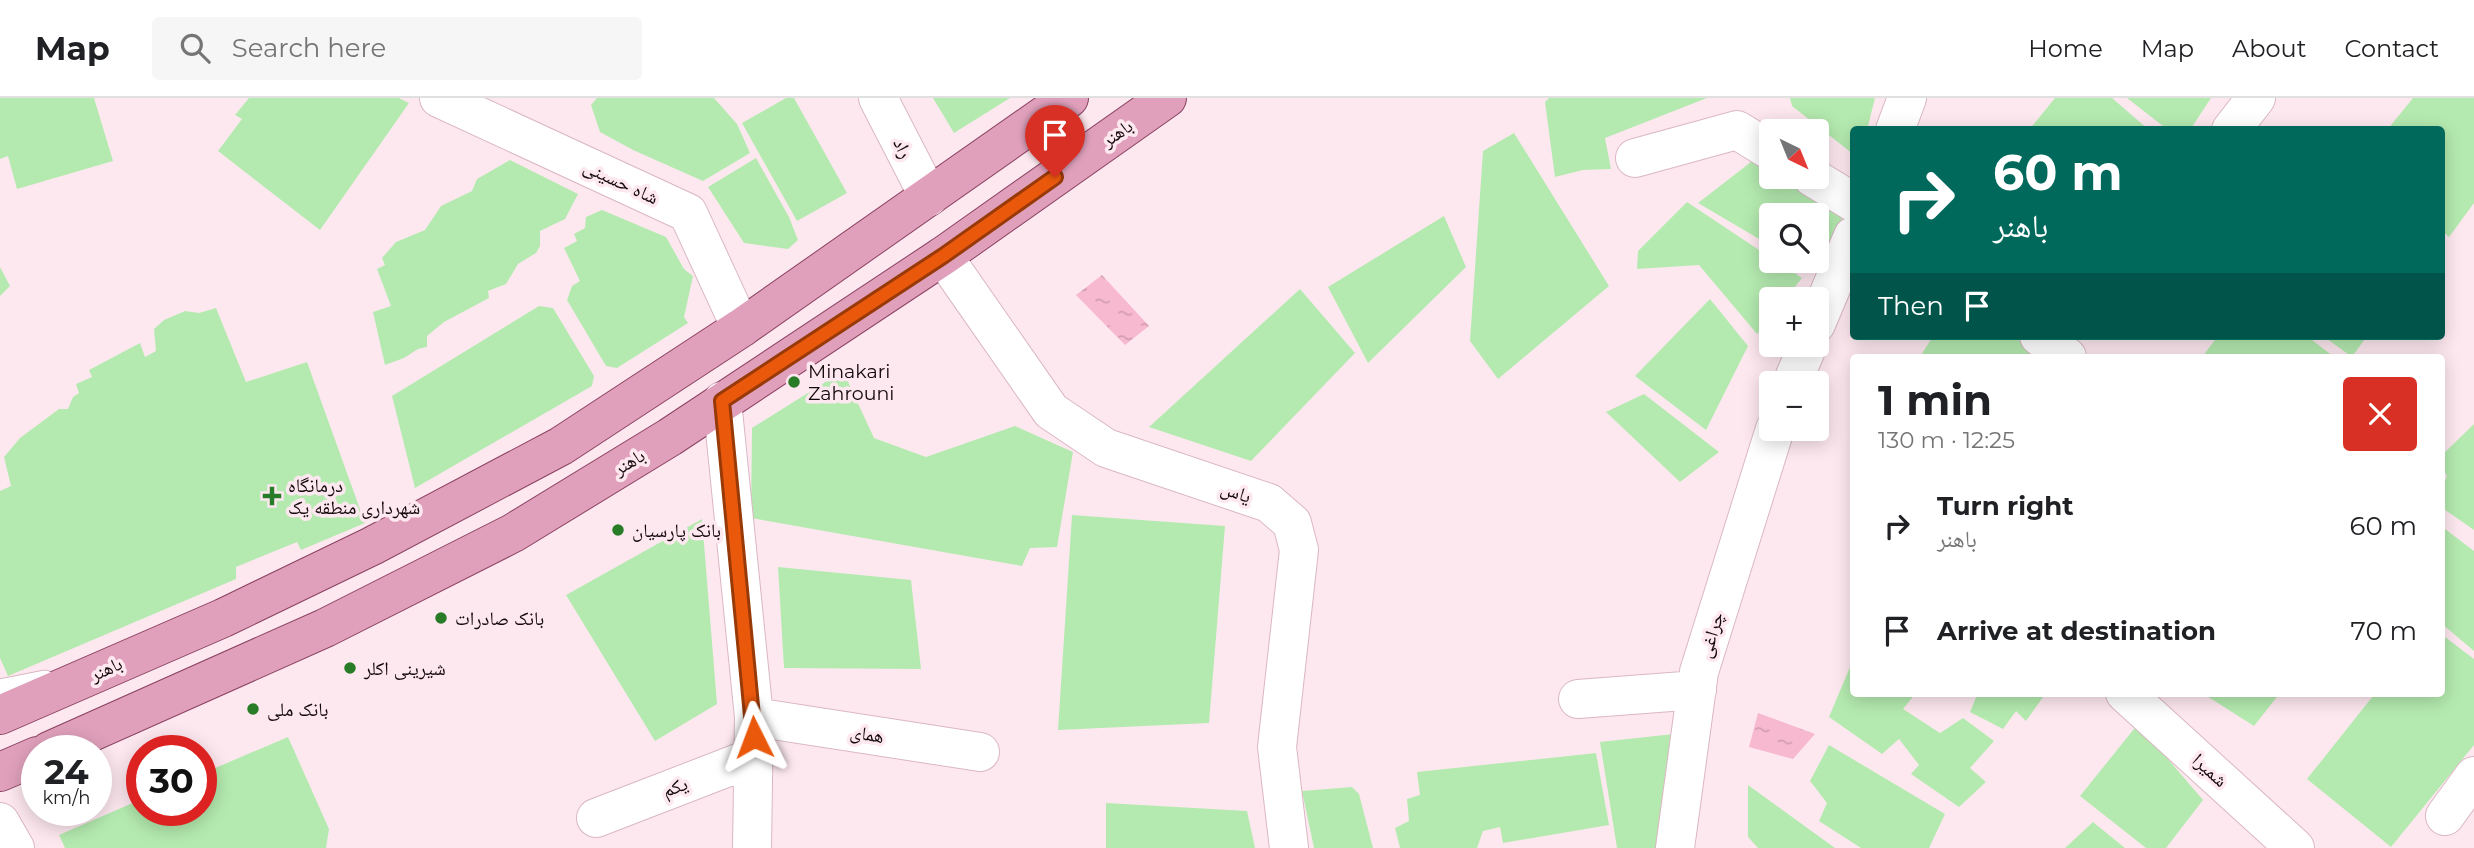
<!DOCTYPE html>
<html lang="en">
<head>
<meta charset="utf-8">
<style>
  body { margin:0; font-family:Montserrat,"Noto Naskh Arabic",sans-serif; background:#f6f6f6; color:#202124; height:100vh; display:flex; flex-direction:column; font-size:26px; white-space:nowrap }
  * { box-sizing:border-box; margin:0 }
  p { font-size:23px; color:#757577 }
  .icon { flex:none; width:38px; height:38px; fill:none; stroke:currentColor; stroke-width:2; stroke-linecap:round; stroke-linejoin:round }
  .map { position:relative; flex:1; overflow:hidden }
  .panel { position:absolute; left:1850px; top:256px; width:595px; height:343px; display:flex; flex-direction:column; background:#fff; border-radius:7px; box-shadow:0 4px 18px #0003 }
  .panel>* { flex:none }
  .guide { position:absolute; left:1850px; top:28px; width:595px; height:214px; border-radius:7px; box-shadow:0 4px 18px #0003; background:#00695c; color:#fff; overflow:hidden }
  .needle { width:46px; rotate:137deg }
  .tools { position:absolute; left:1759px; top:21px; display:grid; gap:14px }
  .tools a { display:grid; place-items:center; width:70px; height:70px; border-radius:7px; background:#fff; box-shadow:0 4px 18px #0003; font-size:35px }
  .speed { position:absolute; left:21px; top:637px; display:flex; gap:14px; font-size:35px; font-weight:700; text-align:center }
  .speed>* { display:grid; place-content:center; width:91px; height:91px; border-radius:50%; background:#fff; box-shadow:0 4px 18px #0003; line-height:1 }
  .speed small { font-size:18px; font-weight:400 }
  .speed .limit { border:10px solid #d22; background:#fff; color:#111 }
  .pin { position:absolute; display:grid; place-items:center; width:60px; height:60px; color:#fff; margin:-72px -30px; border-radius:50% 50% 50% 0; rotate:-45deg; box-shadow:0 0 7px #0007 }
  .pin .icon { rotate:45deg }
  .me { position:absolute; width:77px; margin:-38px; rotate:357deg; stroke-linejoin:round; filter:drop-shadow(0 0 5px #0008) }
  .turn { display:flex; align-items:center; gap:24px; height:147px; padding:0 28px; font-size:32px }
  .turn .icon { width:91px; height:91px; stroke-width:2.5 }
  .turn b { display:block; font-size:49px; line-height:60px }
  .then { display:flex; align-items:center; height:66px; padding:0 28px; background:#0003; gap:14px; font-size:26px }
  .round { display:grid; place-items:center; flex:none; width:74px; height:74px; border-radius:7px; background:#f6f6f6 }
  .summary { display:flex; align-items:center; justify-content:space-between; height:119px; padding:0 28px }
  h1 { font-size:42px; font-weight:700; line-height:52px }
  ul { padding:0; list-style:none }
  li { display:flex; align-items:center; gap:21px; height:105px; padding:0 28px }
  li div { flex:1 }
  li b { display:block; font-size:26px }
  li em { font-style:normal }
  header { display:flex; align-items:center; gap:42px; box-sizing:border-box; height:98px; padding:0 35px; background:#fff; border-bottom:2px solid #e0e0e0 }
  header strong { font-size:33px }
  nav { display:flex; gap:38px; margin-inline-start:auto; font-size:24px }
  .search { width:490px; height:63px; background:#f6f6f6; display:flex; align-items:center; gap:18px; box-sizing:border-box; padding:0 24px; border-radius:7px; color:#757577; font-size:26px }
  .map>svg:first-child { display:block }
  .water { fill:url(#water-ripples) }
  .building { fill:#b4eaaf }
  .lines { fill:none; stroke-linecap:round; stroke-linejoin:round }
  .service-casing { stroke:#dab7c3; stroke-width:21 }
  .minor-casing { stroke:#dab7c3; stroke-width:40 }
  .primary-casing { stroke:#8b4261; stroke-width:40 }
  .service { stroke:#fff; stroke-width:19 }
  .minor { stroke:#fff; stroke-width:38 }
  .primary { stroke:#e0a0bc; stroke-width:38 }
  .route-casing { stroke:#983908; stroke-width:18 }
  .route { stroke:#ea580c; stroke-width:12 }
  .poi-dot { fill:#297c27; stroke:#fee8f0; stroke-width:2.5 }
  .labels { text-anchor:middle; dominant-baseline:central; stroke-width:7; stroke-linejoin:round; paint-order:stroke }
  .street-label { font-size:19px; fill:#13080c; stroke:#fee8f0 }
  .poi-label { font-size:19px; fill:#13080c; stroke:#fee8f0; text-anchor:start }
</style>
</head>
<body>
<header>
<strong>Map</strong>
<div class="search"><svg class="icon" aria-label="search" viewBox="0 0 24 24"><circle cx="10" cy="10" r="6"/><path d="M15 15l6 6"/></svg>Search here</div>
<nav><a>Home</a><a>Map</a><a>About</a><a>Contact</a></nav>
</header>
<div class="map">
<svg width="2474" height="750" viewBox="0 0 2474 750">
  <defs>
    <pattern id="water-ripples" width="26" height="14" patternUnits="userSpaceOnUse" patternTransform="scale(1.75)"><rect width="26" height="14" fill="#f7b9d0"/><path d="M2 4q2-2 4 0t4 0M15 11q2-2 4 0t4 0" fill="none" stroke="#d39eb1"/></pattern>
  </defs>
  <rect width="100%" height="100%" fill="#fee8f0"/>
  <path class="water" d="M1102,177l47,51 -24,19 -49,-50z
    M1758,615l57,21 -22,25 -44,-12z"/>
  <path class="building" d="M0,0h94l19,63 -96,28 -9,-33 -8,3z
    M249,0h150l10,5 -89,127 -102,-79 24,-32 -7,-4z
    M597,0h117l23,26 13,29 -47,28 -70,-31 -33,-18 -9,-27z
    M786,0h8l53,95 -50,28 -55,-98z
    M933,0h77l-56,35z
    M1549,0h158l-102,40 6,31 -28,1 -28,7 -10,-75z
    M1790,0h85l-8,32h-14v24l-61,-48z
    M2055,0h57l37,32h-120z
    M2127,0h84l-21,32h-22z
    M2413,0h61v105l-25,34 -8,-7v-100h-54z
    M1514,35l95,153 -111,93 -28,-38 13,-190z
    M1760,57l11,8v14h21l53,36 -32,58 -16,-10h19v-46h-45v31l-73,-43z
    M756,60l33,59 9,23 -10,9 -44,-6 -36,-56z
    M510,62l68,34 -13,25 -25,12v15l-4,7 -18,11 -12,20 -18,7 1,7 -45,24 -17,14v11l-9,2 -14,9 -19,7 -12,-53 18,-6 -14,-37 8,-4 -3,-7 14,-16 29,-12 16,-24 31,-15 5,-12z
    M1687,104l84,56v3h5l26,17 -17,21h-14v18l-14,17 -58,-69 -62,4 1,-18z
    M602,112l64,27 18,32 9,7 -9,41 4,6 -71,45 -11,-2 -39,-66 5,-14 8,-5 -16,-33 13,-7 -3,-7 11,-6 1,-11z
    M1444,118l22,51 -98,96 -40,-76z
    M0,169l10,19 -10,10z
    M1300,191l55,64 -104,108 -102,-34z
    M1710,201l38,47 -42,84 -71,-54z
    M539,208l14,2 41,68 -2,10 -177,102 -23,-92z
    M216,210l30,74 61,-20 58,161 -64,27 -4,-8 -61,25v12l-228,97 -8,-18v-167l11,-5 -7,-29 16,-19 39,-29h9l5,-12 6,-4 -3,-9 16,-7 -3,-7 51,-27 5,14 11,-6 -2,-22 10,-9 21,-9 14,2z
    M1933,238h80l34,21h-127z
    M2218,238h89l27,21h-132z
    M2323,238h44l-15,21z
    M843,273l31,67 52,19 89,-31 58,26 -16,95 -27,1 -8,18 -271,-48 1,-90z
    M1644,296l75,58 -39,30 -74,-70z
    M2474,326v106l-33,-23v-17l6,-14 -6,-10v-10z
    M1072,417l153,11 -16,197 -151,7z
    M702,421l15,185 -62,37 -89,-146z
    M2441,428l33,25v100l-33,-28z
    M778,469l133,13 10,89 -137,-1z
    M2441,536l33,25v86l-83,102 -84,-68 66,-83 -4,-3h72z
    M1853,562v33h63l-13,16 37,24 23,-15 31,23 -24,27 16,14 -27,25 -48,-33 8,-9 -20,-26 -17,15 -53,-37z
    M1975,595h71l-20,28 -10,-10 -13,18 -33,-17 7,-17z
    M2202,595h78l-26,33z
    M2138,626l65,76 -37,48h-20l-66,-52z
    M1674,636l-16,114h-41l-17,-106z
    M288,639l41,92 -3,19h-261l-6,-13 83,-36v11h59v-36z
    M1829,647l116,69 -16,34h-68l-42,-27 8,-18 -17,-22z
    M1596,655l13,72 -106,18 -3,-16 -17,4 -6,17h-77l-5,-20 14,-7 -2,-22 13,-4 -3,-23z
    M1748,687l87,63h-77l-10,-11z
    M1352,689l7,7 14,54h-59l-12,-57z
    M1106,705l141,8 8,37h-149z
    M2093,724l32,26h-60z"/>
  <g class="lines">
    <defs>
      <path id="service" d="M0,591l45,-9"/>
      <path id="minor" d="M439,0l249,115 53,115
        M878,0l51,99
        M1895,32l12,-32
        M2231,32l25,-32
        M1635,60l102,-28 34,21
        M1812,79l41,25
        M943,158l108,155 55,37 163,55 23,20 7,27 -22,197 12,101
        M1816,226l37,-88
        M2039,238l28,21
        M1792,285l16,-38
        M722,303l32,316 -2,131
        M2125,595l170,155
        M1578,601l119,-9
        M754,619l226,35
        M2445,718l29,-40
        M596,720l158,-61
        M0,724l15,26
        M1675,750l24,-176 76,-243"/>
      <path id="primary" d="M0,617l223,-97 149,-72 189,-100 180,-118 328,-230
        M49,653l276,-123 188,-95 157,-96 273,-181 224,-158
        M0,674l37,-16"/>
    </defs>
    <use href="#service" class="service-casing"/>
    <use href="#minor" class="minor-casing"/>
    <use href="#primary" class="primary-casing"/>
    <use href="#service" class="service"/>
    <use href="#minor" class="minor"/>
    <use href="#primary" class="primary"/>
  </g>
  <g class="lines">
    <defs>
      <path id="route" d="M754,639l-32,-336 221,-145 112,-79"/>
    </defs>
    <use href="#route" class="route-casing"/>
    <use href="#route" class="route"/>
  </g>
  <g class="poi-dot">
    <circle cx="794" cy="284" r="7"/>
    <path d="M268.5 387.5h7v7h7v7h-7v7h-7v-7h-7v-7h7z"/>
    <circle cx="618" cy="432" r="7"/>
    <circle cx="441" cy="520" r="7"/>
    <circle cx="350" cy="570" r="7"/>
    <circle cx="253" cy="611" r="7"/>
  </g>
  <g class="labels">
    <g class="street-label">
      <text transform="translate(1117 35) rotate(-35)">باهنر</text>
      <text transform="translate(903 50) rotate(63)">راد</text>
      <text transform="translate(621 84) rotate(25)">شاه حسینی</text>
      <text transform="translate(629 364) rotate(-31)">باهنر</text>
      <text transform="translate(1236 394) rotate(19)">یاس</text>
      <text transform="translate(1711 537) rotate(-73)">چراغی</text>
      <text transform="translate(106 571) rotate(-24)">باهنر</text>
      <text transform="translate(867 636) rotate(9)">همای</text>
      <text transform="translate(2210 672) rotate(42)">شمیرا</text>
      <text transform="translate(675 689) rotate(-21)">یکم</text>
    </g>
    <g class="poi-label">
      <text x="808" y="273">Minakari<tspan x="808" dy="22">Zahrouni</tspan></text>
      <text x="288" y="387">درمانگاه<tspan x="288" dy="22">شهرداری منطقه یک</tspan></text>
      <text x="632" y="432">بانک پارسیان</text>
      <text x="455" y="520">بانک صادرات</text>
      <text x="364" y="570">شیرینی اکلر</text>
      <text x="267" y="611">بانک ملی</text>
    </g>
  </g>
</svg>
<div class="tools">
<a><svg class="needle" viewBox="-14 -14 28 28"><path d="M0-13l5 13h-10z" fill="#e53935"/><path d="M0 13l5-13h-10z" fill="#757577"/></svg></a>
<a><svg class="icon" aria-label="search" viewBox="0 0 24 24"><circle cx="10" cy="10" r="6"/><path d="M15 15l6 6"/></svg></a>
<a>+</a>
<a>−</a>
</div>
<div class="speed"><div>24<small>km/h</small></div><div class="limit">30</div></div>
<div class="pin" style="left:1055px;top:79px;background:#d93025"><svg class="icon" aria-label="arrive" viewBox="0 0 24 24"><path d="M6 21V4h12l-3 4 3 4H6"/></svg></div>
<svg class="me" style="left:754px;top:639px" viewBox="-20 -20 40 40"><path d="M0-17L14 15 0 8-14 15z" fill="#ea580c" stroke="#fff" stroke-width="4"/></svg>
<div class="guide">
<div class="turn"><svg class="icon" aria-label="right" viewBox="0 0 24 24"><path d="M7 20v-9h11M14 6l5 5-5 5"/></svg><div><b>60 m</b>باهنر</div></div>
<div class="then">Then<svg class="icon" aria-label="arrive" viewBox="0 0 24 24"><path d="M6 21V4h12l-3 4 3 4H6"/></svg></div>
</div>
<section class="panel">
<div class="summary"><div><h1>1 min</h1><p>130 m · 12:25</p></div><a class="round" style="background:#d93025;color:#fff"><svg class="icon" aria-label="close" viewBox="0 0 24 24"><path d="M6 6l12 12M18 6L6 18"/></svg></a></div>
<ul>
<li><svg class="icon" aria-label="right" viewBox="0 0 24 24"><path d="M7 20v-9h11M14 6l5 5-5 5"/></svg><div><b>Turn right</b><p>باهنر</p></div><em>60 m</em></li>
<li><svg class="icon" aria-label="arrive" viewBox="0 0 24 24"><path d="M6 21V4h12l-3 4 3 4H6"/></svg><div><b>Arrive at destination</b></div><em>70 m</em></li>
</ul>
</section>
</div>
</body>
</html>
